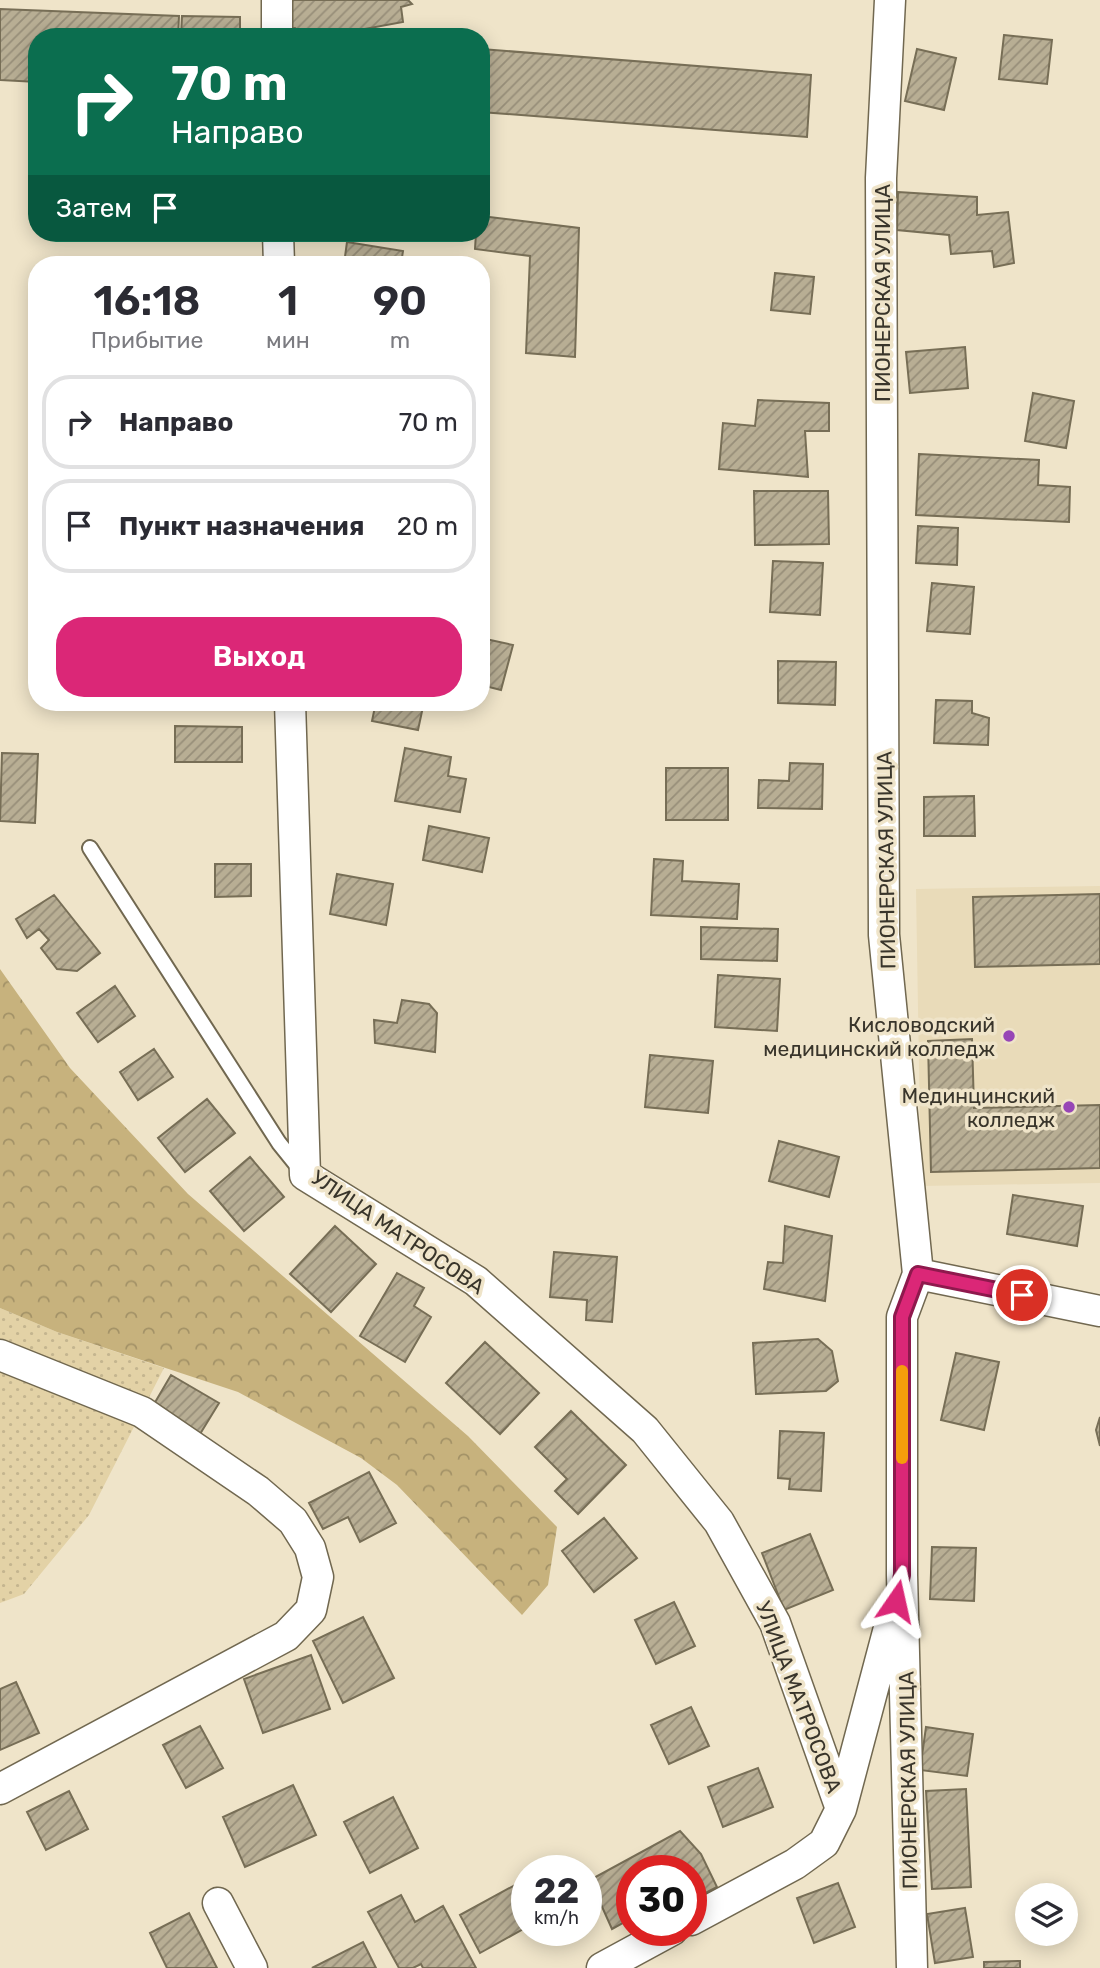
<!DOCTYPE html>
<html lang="ru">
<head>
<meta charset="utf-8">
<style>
  body { margin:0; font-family:Rubik,sans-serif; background:#f7f7f7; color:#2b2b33; height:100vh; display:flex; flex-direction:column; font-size:26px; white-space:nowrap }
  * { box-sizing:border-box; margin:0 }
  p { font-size:23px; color:#7c7c81 }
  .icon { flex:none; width:38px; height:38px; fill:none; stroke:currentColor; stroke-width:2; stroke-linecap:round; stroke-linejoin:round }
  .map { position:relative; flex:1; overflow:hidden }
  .side { position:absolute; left:28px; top:256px; width:462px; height:455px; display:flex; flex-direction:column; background:#fff; border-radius:28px; box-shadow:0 4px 18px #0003 }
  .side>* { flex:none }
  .banner { position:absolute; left:28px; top:28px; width:462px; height:214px; border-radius:28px; box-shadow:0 4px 18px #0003; background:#0b6e4f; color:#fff; overflow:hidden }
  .controls { position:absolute; left:1015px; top:1883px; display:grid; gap:14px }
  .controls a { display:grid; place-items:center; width:63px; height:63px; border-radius:50%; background:#fff; box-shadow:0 4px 18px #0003; font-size:35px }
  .speed { position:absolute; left:511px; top:1855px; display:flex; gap:14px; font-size:35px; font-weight:700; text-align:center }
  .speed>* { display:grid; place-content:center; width:91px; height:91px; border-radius:50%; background:#fff; box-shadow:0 4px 18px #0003; line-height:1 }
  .speed small { font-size:18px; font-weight:400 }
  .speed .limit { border:10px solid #d22; background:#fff; color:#111 }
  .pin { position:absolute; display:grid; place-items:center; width:60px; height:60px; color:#fff; margin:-30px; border:4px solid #fff; border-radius:50%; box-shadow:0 2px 7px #0007 }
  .me { position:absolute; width:77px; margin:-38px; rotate:11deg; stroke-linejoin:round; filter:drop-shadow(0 0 5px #0008) }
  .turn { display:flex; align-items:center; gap:24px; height:147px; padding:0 28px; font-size:32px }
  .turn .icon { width:91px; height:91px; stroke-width:2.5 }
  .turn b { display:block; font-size:49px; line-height:60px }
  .then { display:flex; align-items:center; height:66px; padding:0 28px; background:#0003; gap:14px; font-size:26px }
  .eta { display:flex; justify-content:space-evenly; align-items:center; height:119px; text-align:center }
  .eta b { font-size:42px; font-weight:600; line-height:49px }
  .primary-button { display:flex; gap:14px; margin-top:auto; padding:14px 28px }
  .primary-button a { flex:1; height:80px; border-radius:28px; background:#db2777; color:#fff; font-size:28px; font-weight:600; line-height:80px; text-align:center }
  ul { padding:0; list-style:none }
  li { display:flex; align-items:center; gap:21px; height:94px; margin:0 14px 10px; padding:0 14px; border:4px solid #e1e1e2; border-radius:28px }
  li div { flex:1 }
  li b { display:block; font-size:26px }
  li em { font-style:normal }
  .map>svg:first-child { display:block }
  .built { fill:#e9dbb9 }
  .grass { fill:url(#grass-dots) }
  .forest { fill:url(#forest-crowns) }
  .building { fill:url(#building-hatch); stroke:#776e56; stroke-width:2 }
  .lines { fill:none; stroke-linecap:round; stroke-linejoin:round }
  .service-casing { stroke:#716850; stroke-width:18 }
  .minor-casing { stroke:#716850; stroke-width:33 }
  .service { stroke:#fff; stroke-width:14 }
  .minor { stroke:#fff; stroke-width:30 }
  .route-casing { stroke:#8e194d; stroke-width:18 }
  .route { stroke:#db2777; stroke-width:12 }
  .slow { stroke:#f59e0b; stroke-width:12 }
  .poi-dot { fill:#9746b6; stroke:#efe4c9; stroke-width:2.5 }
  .labels { text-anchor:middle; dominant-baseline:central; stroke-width:7; stroke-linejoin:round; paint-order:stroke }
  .street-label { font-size:21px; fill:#39352b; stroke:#efe4c9 }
  .poi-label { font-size:21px; fill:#39352b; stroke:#efe4c9; text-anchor:end }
</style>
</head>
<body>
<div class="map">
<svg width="1100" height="1968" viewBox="0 0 1100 1968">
  <defs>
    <pattern id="grass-dots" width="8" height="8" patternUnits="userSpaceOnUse" patternTransform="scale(1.75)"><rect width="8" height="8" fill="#e3d2a6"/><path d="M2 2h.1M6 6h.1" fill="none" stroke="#c4b58f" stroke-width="1.8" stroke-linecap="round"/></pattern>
    <pattern id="forest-crowns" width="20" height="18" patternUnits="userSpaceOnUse" patternTransform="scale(1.75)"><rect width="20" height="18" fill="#c7b27d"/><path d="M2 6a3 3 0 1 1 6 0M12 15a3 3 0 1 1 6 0" fill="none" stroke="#a39267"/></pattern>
    <pattern id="building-hatch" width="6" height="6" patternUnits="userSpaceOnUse" patternTransform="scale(1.75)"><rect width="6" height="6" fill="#b8ae94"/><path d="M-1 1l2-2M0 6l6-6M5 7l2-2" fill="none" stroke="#978e79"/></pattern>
  </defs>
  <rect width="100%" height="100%" fill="#efe4c9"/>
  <path class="built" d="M1100,886v297l-179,3 -5,-297z"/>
  <path class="grass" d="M0,1308l57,24 107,36 -75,147 -65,79 -24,9z"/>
  <path class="forest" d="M0,969l70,99 118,126 280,242 89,91 -9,58 -26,30 -125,-130 -36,-27 -123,-66 -181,-60 -57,-24z"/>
  <path class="building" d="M288,0h120l4,4 -11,3 2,15 -82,15h-18l-8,-9h-6z
    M0,9l179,7 -1,21h-141v45l-37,-2z
    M182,16l58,1v20h-59z
    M1004,35l48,5 -5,44 -48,-5z
    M481,49l330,26 -4,62 -326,-25z
    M917,49l39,9 -12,52 -39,-9z
    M898,192l79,5v18l31,-3 6,51 -20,4 -2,-16 -41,3 -2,-19 -52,-5z
    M481,216l98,12 -4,129 -49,-4 4,-97 -55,-7 1,-16h5z
    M347,242l56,9 -2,13h-57z
    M775,273l39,4 -4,37 -39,-4z
    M965,347l3,41 -58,5 -4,-41z
    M1033,393l41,8 -8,47 -41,-7z
    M758,400l71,3v28h-24l3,46 -89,-8 4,-46 32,3z
    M919,454l120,6 -1,25 32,2 -1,35 -153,-7z
    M754,491h74l1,53 -74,1z
    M918,526l40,2 -1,37 -41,-2z
    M773,561l50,2 -3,52 -50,-3z
    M932,583l42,4 -4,47 -43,-3z
    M481,638l32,7 -12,45 -20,-5z
    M778,661l58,1 -1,43 -57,-2z
    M936,700l36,1v12l17,5 -1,27 -54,-2z
    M195,702h43v3l-43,-2z
    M376,702h48l-6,28 -46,-9z
    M175,726l67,1v35h-67z
    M405,748l46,9 -3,19 18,3 -6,33 -65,-11z
    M2,753l36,1 -3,69 -35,-2z
    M790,763l33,1 -1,45 -64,-1 1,-28 30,1z
    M666,768h62v52h-62z
    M974,796l1,40h-51v-39z
    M429,826l60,12 -7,34 -59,-12z
    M654,859l29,2 -1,20 57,3 -2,35 -86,-4z
    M215,864h36v32l-36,1z
    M337,874l56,10 -7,41 -56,-11z
    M1100,894v70l-125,3 -2,-70z
    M54,895l46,58 -23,18 -20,-2 -16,-21 8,-8 -10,-11 -12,9 -11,-19z
    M701,927l77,2 -1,32 -76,-2z
    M718,975l62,4 -3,52 -62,-4z
    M115,986l20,30 -37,26 -21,-29z
    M402,1000l27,4 8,9 -2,39 -60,-9 -1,-23 23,3z
    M972,1039l2,69 126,-3v63l-169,4 -3,-131z
    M154,1049l19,28 -35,23 -18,-28z
    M650,1055l63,6 -5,52 -63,-6z
    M207,1099l28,34 -50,39 -27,-34z
    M779,1141l60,16 -10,40 -60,-16z
    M250,1157l34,40 -40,34 -34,-40z
    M1013,1195l70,11 -6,40 -70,-12z
    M335,1226l41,38 -45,48 -41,-38z
    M785,1226l47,10 -7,65 -61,-12 4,-27 15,1z
    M554,1252l63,5 -5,65 -26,-2 1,-20 -37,-3z
    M397,1273l27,15 -10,18 17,11 -26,45 -45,-26z
    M818,1339l14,12 6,30 -12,10 -70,3 -3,-51z
    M485,1342l54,51 -39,41 -54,-51z
    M956,1353l43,9 -15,68 -43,-10z
    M171,1375l48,28 -22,36 -47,-28z
    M571,1411l55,54 -48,49 -23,-23 12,-12 -32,-32z
    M1100,1417v29l-4,-16z
    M780,1431l44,2 -3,58 -32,-2 1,-10 -12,-1z
    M369,1472l27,51 -36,19 -12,-25 -25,12 -14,-26z
    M604,1518l33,40 -43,34 -32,-41z
    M810,1534l23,56 -49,20 -22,-57z
    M932,1547l44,1 -2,53 -44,-2z
    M674,1602l21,44 -39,18 -21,-44z
    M363,1617l31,61 -51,25 -30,-62z
    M311,1655l19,54 -67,24 -19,-54z
    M16,1682l23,51 -39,17v-61z
    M691,1707l18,39 -40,18 -18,-39z
    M200,1726l23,42 -37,20 -23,-43z
    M926,1727l47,7 -6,42 -47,-6z
    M758,1768l15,39 -50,20 -15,-40z
    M293,1785l23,50 -71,32 -22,-50z
    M966,1789l5,98 -39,2 -6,-98z
    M69,1791l19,38 -42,21 -19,-38z
    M393,1797l25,51 -48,25 -26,-51z
    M680,1831l21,23 16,33 -21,11 -5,-6v-21h-59v47l-20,11 -22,-49z
    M838,1883l17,44 -41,16 -17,-45z
    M515,1885l12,23v19l-47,26 -20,-38z
    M401,1895l14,27 28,-16 33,62h-53l-2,-4 -8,4h-14l-31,-56z
    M965,1908l8,49 -38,6 -8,-49z
    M189,1913l28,55h-50l-17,-35z
    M363,1942l13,26h-64z
    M1020,1961v7h-36v-6z"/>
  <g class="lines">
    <defs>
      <path id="service" d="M90,848l189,295 21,26"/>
      <path id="minor" d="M277,0v37
        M890,0l-9,178 3,757 34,339 -16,43v258l10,393
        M278,233l1,31
        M290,702l15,473 171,106 169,149 74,92 56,101 66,186
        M918,1274l182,37
        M0,1355l142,57 116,79 35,30 17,27 8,29 -7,33 -25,26 -286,153
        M218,1903l34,65
        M691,1920l104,-56 29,-21 17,-34 53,-200
        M602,1968l70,-38"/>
    </defs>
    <use href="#service" class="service-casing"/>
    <use href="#minor" class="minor-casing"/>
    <use href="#service" class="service"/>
    <use href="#minor" class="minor"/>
  </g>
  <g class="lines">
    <defs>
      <path id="route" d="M896,1601l6,-26v-258l16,-43 104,21"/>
    </defs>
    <use href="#route" class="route-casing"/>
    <use href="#route" class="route"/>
    <path class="slow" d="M902,1371v87"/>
  </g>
  <g class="poi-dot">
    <circle cx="1009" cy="1036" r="7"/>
    <circle cx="1069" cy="1107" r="7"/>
  </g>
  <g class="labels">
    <g class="street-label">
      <text transform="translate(882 293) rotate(-90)">ПИОНЕРСКАЯ УЛИЦА</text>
      <text transform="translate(886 860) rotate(-91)">ПИОНЕРСКАЯ УЛИЦА</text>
      <text transform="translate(398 1232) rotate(34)">УЛИЦА МАТРОСОВА</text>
      <text transform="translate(799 1697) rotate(69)">УЛИЦА МАТРОСОВА</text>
      <text transform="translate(908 1780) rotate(-91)">ПИОНЕРСКАЯ УЛИЦА</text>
    </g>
    <g class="poi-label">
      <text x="995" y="1024">Кисловодский<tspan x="995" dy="24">медицинский колледж</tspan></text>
      <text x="1055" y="1095">Мединцинский<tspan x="1055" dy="24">колледж</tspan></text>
    </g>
  </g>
</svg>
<div class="controls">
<a><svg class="icon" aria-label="layers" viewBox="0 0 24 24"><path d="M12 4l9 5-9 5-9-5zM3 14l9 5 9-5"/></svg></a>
</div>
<div class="speed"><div>22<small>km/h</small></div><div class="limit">30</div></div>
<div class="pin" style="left:1022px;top:1295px;background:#d93025"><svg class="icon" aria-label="arrive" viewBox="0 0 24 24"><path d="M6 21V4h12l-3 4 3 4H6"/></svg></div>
<svg class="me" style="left:896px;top:1601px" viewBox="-20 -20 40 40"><path d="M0-17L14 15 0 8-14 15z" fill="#db2777" stroke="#fff" stroke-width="4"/></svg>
<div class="banner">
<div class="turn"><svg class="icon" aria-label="right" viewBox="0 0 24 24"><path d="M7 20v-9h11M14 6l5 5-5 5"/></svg><div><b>70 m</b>Направо</div></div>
<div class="then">Затем<svg class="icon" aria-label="arrive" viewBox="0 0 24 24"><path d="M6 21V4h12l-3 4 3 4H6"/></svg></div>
</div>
<section class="side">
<div class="eta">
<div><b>16:18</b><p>Прибытие</p></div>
<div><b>1</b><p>мин</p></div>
<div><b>90</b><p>m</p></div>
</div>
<ul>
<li><svg class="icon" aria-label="right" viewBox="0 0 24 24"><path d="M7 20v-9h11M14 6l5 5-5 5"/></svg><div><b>Направо</b></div><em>70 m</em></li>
<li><svg class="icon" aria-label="arrive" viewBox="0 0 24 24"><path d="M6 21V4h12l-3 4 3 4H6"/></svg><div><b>Пункт назначения</b></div><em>20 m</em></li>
</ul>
<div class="primary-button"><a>Выход</a></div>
</section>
</div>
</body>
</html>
